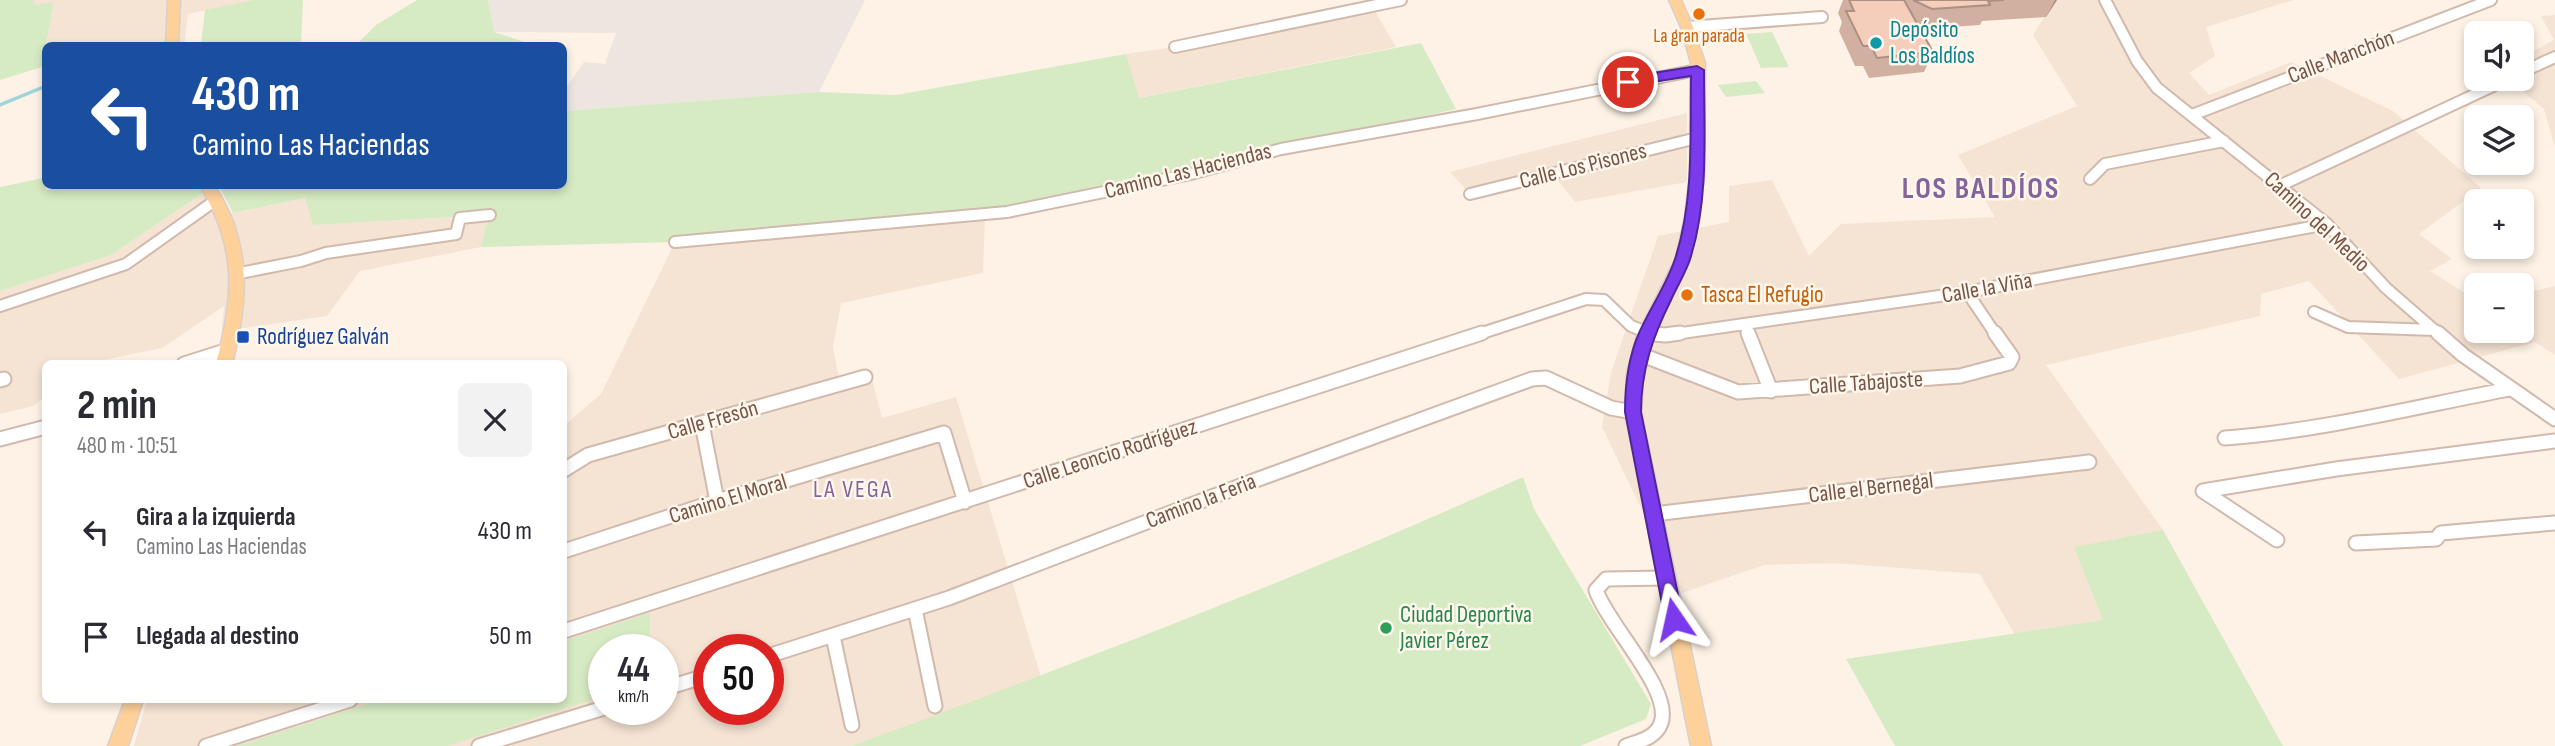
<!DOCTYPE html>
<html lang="es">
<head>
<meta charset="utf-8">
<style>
  body { margin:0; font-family:"Sofia Sans Condensed",sans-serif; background:#f2f2f3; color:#2b2b33; height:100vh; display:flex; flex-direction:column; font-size:26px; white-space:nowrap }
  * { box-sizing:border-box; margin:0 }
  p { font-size:23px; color:#7c7c81 }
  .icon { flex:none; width:38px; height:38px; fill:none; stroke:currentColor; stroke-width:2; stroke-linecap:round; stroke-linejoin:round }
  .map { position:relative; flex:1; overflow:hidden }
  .side { position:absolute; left:42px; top:360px; width:525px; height:343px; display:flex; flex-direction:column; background:#fff; border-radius:10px; box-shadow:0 4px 10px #0003 }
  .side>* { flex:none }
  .top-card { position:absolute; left:42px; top:42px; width:525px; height:147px; border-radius:10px; box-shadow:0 4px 10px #0003; background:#1a4fa0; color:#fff; overflow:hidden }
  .controls { position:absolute; left:2464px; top:21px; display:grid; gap:14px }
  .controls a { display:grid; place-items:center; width:70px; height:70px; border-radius:10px; background:#fff; box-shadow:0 4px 10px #0003; font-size:35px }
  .speed { position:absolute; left:588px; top:634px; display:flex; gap:14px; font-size:35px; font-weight:700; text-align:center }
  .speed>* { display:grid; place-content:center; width:91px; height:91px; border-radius:50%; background:#fff; box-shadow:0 4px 10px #0003; line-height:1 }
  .speed small { font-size:18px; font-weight:400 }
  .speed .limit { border:10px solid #d22; background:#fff; color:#111 }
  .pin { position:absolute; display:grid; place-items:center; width:60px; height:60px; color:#fff; margin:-30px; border:4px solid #fff; border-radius:50%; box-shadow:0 2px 7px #0007 }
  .me { position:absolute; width:77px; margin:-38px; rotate:349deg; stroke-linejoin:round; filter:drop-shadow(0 0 5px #0008) }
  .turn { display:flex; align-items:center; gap:24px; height:147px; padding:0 35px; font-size:32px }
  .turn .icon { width:91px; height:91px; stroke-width:2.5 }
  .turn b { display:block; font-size:49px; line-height:60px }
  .round { display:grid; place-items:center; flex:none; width:74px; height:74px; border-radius:10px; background:#f2f2f3 }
  .head { display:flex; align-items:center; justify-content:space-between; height:119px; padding:0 35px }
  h1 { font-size:42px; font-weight:700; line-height:52px }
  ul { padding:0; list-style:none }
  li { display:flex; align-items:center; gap:21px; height:105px; padding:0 35px }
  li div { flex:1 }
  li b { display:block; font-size:26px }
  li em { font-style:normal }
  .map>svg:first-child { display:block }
  .residential { fill:#f5e3d3; fill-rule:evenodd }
  .industrial { fill:#ede5df }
  .green { fill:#d6ebc3 }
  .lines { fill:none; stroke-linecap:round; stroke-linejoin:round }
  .stream { stroke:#9ed5da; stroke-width:3.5 }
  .minor-far1-casing { stroke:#d1baad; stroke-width:14 }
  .minor-casing { stroke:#d1baad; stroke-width:17 }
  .major-casing { stroke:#d9d0cc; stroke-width:3 }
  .minor-far1 { stroke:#fff; stroke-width:10 }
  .minor { stroke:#fff; stroke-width:13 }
  .major { fill:#fed19b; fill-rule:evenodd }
  .wall { fill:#d2b0a1 }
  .shaded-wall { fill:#ab9083 }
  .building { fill:#f4cdbb; stroke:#ab9083; stroke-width:2 }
  .route { fill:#7c3aed; stroke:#51269a; stroke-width:2 }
  .food-dot { fill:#e8710a; stroke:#fff6ec; stroke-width:2.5 }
  .culture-dot { fill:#0f9aa8; stroke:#fff6ec; stroke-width:2.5 }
  .transit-dot { fill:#1a4fb4; stroke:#fff6ec; stroke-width:2.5 }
  .leisure-dot { fill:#2e9e5b; stroke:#fff6ec; stroke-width:2.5 }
  .labels { text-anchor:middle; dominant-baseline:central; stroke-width:5; stroke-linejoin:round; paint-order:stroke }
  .far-food-label { font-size:19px; fill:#c56008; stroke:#fff6ec }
  .culture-label { font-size:23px; fill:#0d838f; stroke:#fff6ec; text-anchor:start }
  .street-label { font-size:23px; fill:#775649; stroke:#fff6ec }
  .food-label { font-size:23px; fill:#c56008; stroke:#fff6ec; text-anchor:start }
  .transit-label { font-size:23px; fill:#164399; stroke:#fff6ec; text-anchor:start }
  .leisure-label { font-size:23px; fill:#27864d; stroke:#fff6ec; text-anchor:start }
  .neighbourhood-label { font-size:24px; letter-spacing:2px; fill:#84649b; stroke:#fff6ec }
  .district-label { font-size:30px; font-weight:bold; letter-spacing:2px; fill:#84649b; stroke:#fff6ec }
</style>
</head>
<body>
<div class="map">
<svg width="2555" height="746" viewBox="0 0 2555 746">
  <rect width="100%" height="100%" fill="#fdf2e5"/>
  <path class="residential" d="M34,0h219l-65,14 -4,32h-100l-1,-4 -37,3 8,-42 -20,2z
    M2055,0h238l-87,27 9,29 -26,17 20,22 82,-33 102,49 88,77 -62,46 33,25 -22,12 46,29v31h46v-37l33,-8v69l-20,-13 -136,37 -90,-98 -48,13 -1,22 -214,49 117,165 -88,17 28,73 -88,15 -35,-61 -145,-11 -71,2 -82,28 -80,-166 9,-54 47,-137 71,-14v-36l43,-6 37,76 32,-32 154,-7 -37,-62 119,-49 -44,-71z
    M1372,6l24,41 -258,51 -12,-44 49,-7z
    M2555,15v133l-11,-39 -36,-30h14v-22l32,-17 -13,-24z
    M1687,113v69l-112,20 -23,-29 -82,21 -20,-22z
    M203,193l12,24 91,-19 7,27 177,-10 -9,32 -121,24 -33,45 -105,15 2,-25 -62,42 -59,12 -6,4h-51l-1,33 -12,9 -33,8v-123l111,-36z
    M985,214l-2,59 -142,30 -8,44 7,37 31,-9 11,43 74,-21 85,280 -190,69h-717l13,-46h417l2,-276 35,-30 74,-152zM604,649h59v60h-59zM709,649h59v60h-59z"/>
  <path class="industrial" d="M488,0h377l-46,92 -255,19v-20l20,-29 21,2 11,-31 -122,-1z"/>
  <path class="green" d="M0,0h34l1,5 19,-3 -9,48v16l-45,14z
    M253,0h50l-2,45h-100l4,-35z
    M417,0h71l6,32 40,13h-178l20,-20z
    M1772,32l17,35 -28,1 -15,-34z
    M1421,43l35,66 -447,98 -334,35 -194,5 8,-32 -176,10 -8,-27 -72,15 -14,-27h345v-75l255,-19 77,3 230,-41 13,44z
    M1756,81l9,12 -39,4 -8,-12z
    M43,178l3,12 23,-4h128l6,7 -92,62 -111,36v-104z
    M1523,477l11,32 117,195 -5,15 -66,27h-729c227,-83 452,-170 672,-269z
    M2163,530l120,216h-388l-49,-87 257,-39 -29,-73z
    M650,613v36h-46v47l-157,50h-210l143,-46h184v-59z"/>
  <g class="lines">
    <path class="stream" d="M0,105l46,-19"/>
    <defs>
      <path id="minor-far1" d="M2105,0l32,61 20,27 170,136 59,64 54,47
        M1687,27l135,-10
        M1175,47l226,-47
        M2522,72l33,-15
        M2192,115l299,-115
        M2090,179l15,-15 119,-23
        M2281,185l227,-106
        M1470,194l227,-56
        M675,242l332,-30 184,-38 90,-25 196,-35 220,-44
        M235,274l66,-13 25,-8 130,-19 4,-16 30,-3
        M1967,292l29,43
        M0,306l126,-42 90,-64
        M2314,312l34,15 87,3
        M1745,324l4,11
        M1476,335l110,-36 18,1 27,26 23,9
        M1668,335l299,-43 360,-68"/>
      <path id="minor" d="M1645,333l20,2 15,-2
        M1748,333l23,58
        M2438,333l25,22 92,64
        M1642,355l96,37 222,-16 49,-13 3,-6 -17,-24
        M184,364l44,-14
        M0,380l4,-1
        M702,424l15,77
        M2225,438c95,-7 190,-31 284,-49
        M0,439l46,-12
        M564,470l24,-15 277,-78
        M2203,491l133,-22 219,-28
        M2203,491l74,49
        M1654,514l435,-52
        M2356,543l80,-4 5,-6 114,-10
        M564,551l153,-50 227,-68 21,69
        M915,609l20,97
        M564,631l918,-298
        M833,636l19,89
        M768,656l181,-58 307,-118 276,-101 14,-1 65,30 22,4
        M663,689l46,-14
        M206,746l144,-46
        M479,746l125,-38
        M1626,746c13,-5 30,-8 35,-23 12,-33 -54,-99 -65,-133l10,-11 60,-1"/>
      <path id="major" d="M168,0h12l-2,46h-12z
        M1669,0h12l12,27 12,36 -1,113 -5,41 -9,41 -37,78 -10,38 -2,38 70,334h-20l-66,-334 2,-38 10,-38 39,-78 9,-41 5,-41 1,-113 -10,-36z
        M200,186h14l2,2c36,57 32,113 16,176h-16c18,-69 22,-115 -16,-178z
        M125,700h18l-15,46h-20z"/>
    </defs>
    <use href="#minor-far1" class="minor-far1-casing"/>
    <use href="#minor" class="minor-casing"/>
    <use href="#major" class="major-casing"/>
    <use href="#minor-far1" class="minor-far1"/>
    <use href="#minor" class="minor"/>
    <use href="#major" class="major"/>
  </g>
  <path class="wall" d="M1843,0h214l-11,17 -64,4 -2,4 -57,4 -4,-2 14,25 -9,20 -55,6 -6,-12h-8l-16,-35 3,-9 -4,-9z"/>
  <path class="shaded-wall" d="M2055,0h2l-11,17z"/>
  <path class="building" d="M1849,0h55l29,52 -56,6 -6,-12h-8l-17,-35h8z
    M1913,0h91l-16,1 2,4 -58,4z"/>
  <path class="route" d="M1697,66l7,4c0,62 5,127 -13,186 -4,15 -14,30 -20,44 -18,36 -30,70 -30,112l42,207 -3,6 -6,2 -6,-2 -3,-6 -40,-207c0,-27 3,-54 14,-79 11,-25 29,-50 37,-77 18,-57 14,-121 15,-180l-63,10 -7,-4 7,-5z"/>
  <g class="food-dot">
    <circle cx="1699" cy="14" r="7"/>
    <circle cx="1687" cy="295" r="7"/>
  </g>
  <circle class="culture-dot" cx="1876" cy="43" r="7"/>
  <rect class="transit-dot" x="236" y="330" width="14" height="14" rx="3.5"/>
  <circle class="leisure-dot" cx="1386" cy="628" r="7"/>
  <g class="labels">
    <g class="far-food-label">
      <text x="1699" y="36">La gran parada</text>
    </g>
    <g class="culture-label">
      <text x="1890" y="30">Depósito<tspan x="1890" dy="26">Los Baldíos</tspan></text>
    </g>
    <g class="street-label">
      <text transform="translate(2341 57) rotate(-21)">Calle Manchón</text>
      <text transform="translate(1583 166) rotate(-14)">Calle Los Pisones</text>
      <text transform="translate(1188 171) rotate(-14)">Camino Las Haciendas</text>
      <text transform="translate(2317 222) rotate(43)">Camino del Medio</text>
      <text transform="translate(1987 288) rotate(-10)">Calle la Viña</text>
      <text transform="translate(1866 383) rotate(-4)">Calle Tabajoste</text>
      <text transform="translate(713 420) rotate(-16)">Calle Fresón</text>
      <text transform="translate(1110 454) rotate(-18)">Calle Leoncio Rodríguez</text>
      <text transform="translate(1871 488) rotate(-7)">Calle el Bernegal</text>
      <text transform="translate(728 499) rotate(-17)">Camino El Moral</text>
      <text transform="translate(1201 501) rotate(-21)">Camino la Feria</text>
    </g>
    <g class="food-label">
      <text x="1701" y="295">Tasca El Refugio</text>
    </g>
    <g class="transit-label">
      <text x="257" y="337">Rodríguez Galván</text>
    </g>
    <g class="leisure-label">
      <text x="1400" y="615">Ciudad Deportiva<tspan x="1400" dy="26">Javier Pérez</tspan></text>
    </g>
    <g class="neighbourhood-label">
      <text x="853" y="489">LA VEGA</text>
    </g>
    <g class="district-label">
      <text x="1981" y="189">LOS BALDÍOS</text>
    </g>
  </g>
</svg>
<div class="controls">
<a><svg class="icon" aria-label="sound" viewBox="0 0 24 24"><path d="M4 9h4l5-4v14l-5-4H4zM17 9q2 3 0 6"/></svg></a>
<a><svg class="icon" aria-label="layers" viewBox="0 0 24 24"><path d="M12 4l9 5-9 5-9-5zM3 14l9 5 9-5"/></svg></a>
<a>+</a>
<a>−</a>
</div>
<div class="speed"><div>44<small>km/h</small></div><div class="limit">50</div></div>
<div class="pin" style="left:1628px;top:82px;background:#d93025"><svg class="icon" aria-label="arrive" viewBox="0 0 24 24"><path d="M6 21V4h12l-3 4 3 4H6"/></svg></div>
<svg class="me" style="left:1674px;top:619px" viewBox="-20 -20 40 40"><path d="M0-17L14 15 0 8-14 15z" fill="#7c3aed" stroke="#fff" stroke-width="4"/></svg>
<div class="top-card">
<div class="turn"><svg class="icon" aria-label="left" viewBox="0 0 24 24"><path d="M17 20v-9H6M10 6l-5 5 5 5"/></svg><div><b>430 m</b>Camino Las Haciendas</div></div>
</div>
<section class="side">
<div class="head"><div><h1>2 min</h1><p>480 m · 10:51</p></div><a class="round"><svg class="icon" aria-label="close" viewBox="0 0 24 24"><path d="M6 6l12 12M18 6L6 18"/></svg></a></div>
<ul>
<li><svg class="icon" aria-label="left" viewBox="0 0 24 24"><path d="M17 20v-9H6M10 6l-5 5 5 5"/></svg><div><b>Gira a la izquierda</b><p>Camino Las Haciendas</p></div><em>430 m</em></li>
<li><svg class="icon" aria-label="arrive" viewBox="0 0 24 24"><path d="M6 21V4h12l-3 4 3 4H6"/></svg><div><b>Llegada al destino</b></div><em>50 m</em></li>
</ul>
</section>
</div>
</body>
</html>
